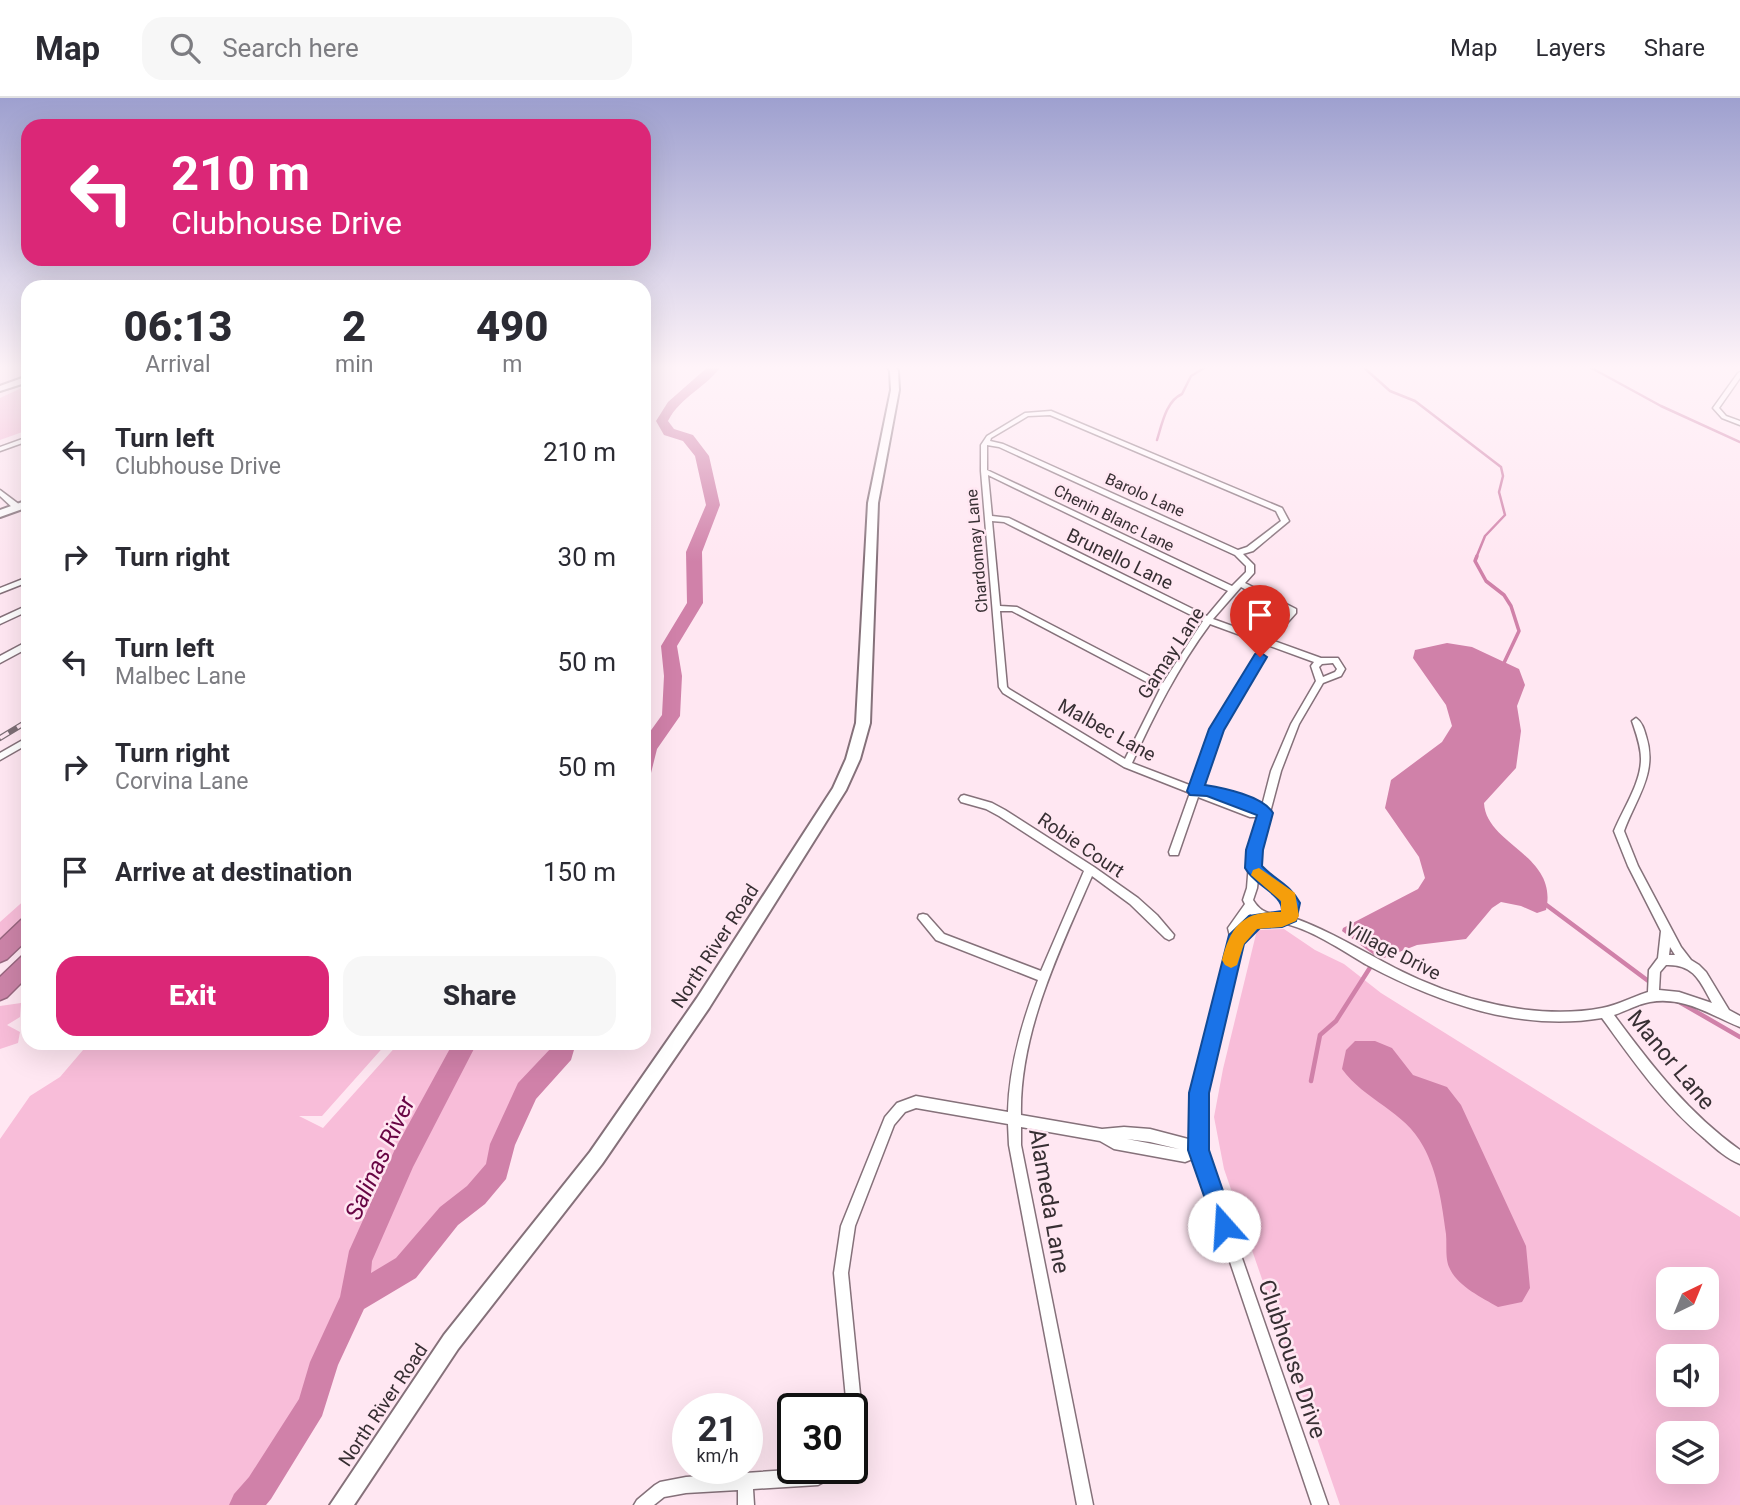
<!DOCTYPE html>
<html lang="en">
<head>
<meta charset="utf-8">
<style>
  body { margin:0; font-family:Roboto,sans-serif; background:#f7f7f7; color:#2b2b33; height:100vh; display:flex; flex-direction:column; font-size:26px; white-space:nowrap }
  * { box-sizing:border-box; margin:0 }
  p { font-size:23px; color:#7c7c81 }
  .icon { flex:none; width:38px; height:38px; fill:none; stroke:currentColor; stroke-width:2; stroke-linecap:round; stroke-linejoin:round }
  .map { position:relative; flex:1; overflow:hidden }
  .details { position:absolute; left:21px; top:182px; width:630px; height:770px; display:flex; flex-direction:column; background:#fff; border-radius:21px; box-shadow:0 7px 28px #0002 }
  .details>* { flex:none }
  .guide { position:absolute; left:21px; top:21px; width:630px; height:147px; border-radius:21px; box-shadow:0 7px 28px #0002; background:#db2777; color:#fff; overflow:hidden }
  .needle { width:46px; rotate:43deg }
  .tools { position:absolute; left:1656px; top:1169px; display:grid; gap:14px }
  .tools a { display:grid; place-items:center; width:63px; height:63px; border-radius:14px; background:#fff; box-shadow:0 7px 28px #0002; font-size:35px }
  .speed { position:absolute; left:672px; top:1295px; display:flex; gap:14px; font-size:35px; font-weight:700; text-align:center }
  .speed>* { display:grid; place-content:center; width:91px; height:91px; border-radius:50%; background:#fff; box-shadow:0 7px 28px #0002; line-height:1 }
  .speed small { font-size:18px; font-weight:400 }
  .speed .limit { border:4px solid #111; border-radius:10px; background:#fff; color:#111 }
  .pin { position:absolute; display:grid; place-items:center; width:60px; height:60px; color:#fff; margin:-72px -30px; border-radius:50% 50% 50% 0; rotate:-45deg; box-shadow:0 0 7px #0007 }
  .pin .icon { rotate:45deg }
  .me { position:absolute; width:77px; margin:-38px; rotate:341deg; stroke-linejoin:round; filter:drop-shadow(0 0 5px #0008) }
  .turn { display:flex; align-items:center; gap:24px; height:147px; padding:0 35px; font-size:32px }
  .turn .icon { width:91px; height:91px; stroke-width:2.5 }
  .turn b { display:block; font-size:49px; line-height:60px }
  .eta { display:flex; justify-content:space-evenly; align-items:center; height:119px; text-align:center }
  .eta b { font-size:42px; font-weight:800; line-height:49px }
  .primary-button { display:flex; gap:14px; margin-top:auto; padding:14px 35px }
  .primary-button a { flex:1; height:80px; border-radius:21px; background:#db2777; color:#fff; font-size:28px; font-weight:800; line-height:80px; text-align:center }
  .primary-button a+a { background:#f7f7f7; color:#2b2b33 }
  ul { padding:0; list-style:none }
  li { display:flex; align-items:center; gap:21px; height:105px; padding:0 35px }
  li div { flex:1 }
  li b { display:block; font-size:26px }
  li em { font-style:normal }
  header { display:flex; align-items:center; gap:42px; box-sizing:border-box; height:98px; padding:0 35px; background:#fff; border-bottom:2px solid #e1e1e2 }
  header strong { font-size:33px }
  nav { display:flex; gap:38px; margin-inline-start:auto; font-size:24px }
  .search { width:490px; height:63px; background:#f7f7f7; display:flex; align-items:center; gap:18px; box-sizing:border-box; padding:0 24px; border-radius:21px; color:#7c7c81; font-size:26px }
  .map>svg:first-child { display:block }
  .green { fill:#f8bdd9; fill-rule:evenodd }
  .water { fill:#d081a9 }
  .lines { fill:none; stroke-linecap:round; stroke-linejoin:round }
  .stream-far2 { stroke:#d081a9; stroke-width:2.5 }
  .stream-far1 { stroke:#d081a9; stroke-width:3.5 }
  .stream { stroke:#d081a9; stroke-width:4.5 }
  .river { fill:#d081a9; fill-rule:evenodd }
  .minor-casing { stroke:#85717a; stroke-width:3 }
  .tertiary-casing { stroke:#85717a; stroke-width:4 }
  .secondary-casing { stroke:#85717a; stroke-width:4 }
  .motorway-casing { stroke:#98667f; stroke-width:3 }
  .minor { fill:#fff; fill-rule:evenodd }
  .tertiary { fill:#fff; fill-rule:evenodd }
  .secondary { fill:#fff; fill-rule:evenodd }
  .motorway { fill:#cc84a8; fill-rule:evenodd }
  .rail-casing { stroke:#7c6e75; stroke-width:6 }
  .rail { stroke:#ffe7f2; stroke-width:3.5; stroke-dasharray:10; stroke-linecap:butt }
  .route { fill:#1a73e8; stroke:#114b97; stroke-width:2 }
  .slow { fill:#f59e0b }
  .labels { text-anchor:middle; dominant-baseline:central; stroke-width:5; stroke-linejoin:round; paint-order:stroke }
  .far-street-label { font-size:16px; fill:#372f33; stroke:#ffe7f2 }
  .street-label { font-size:19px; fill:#372f33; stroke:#ffe7f2 }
  .near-street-label { font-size:23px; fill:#372f33; stroke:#ffe7f2 }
  .near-water-label { font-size:24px; font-style:italic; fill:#680544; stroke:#ffe7f2 }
</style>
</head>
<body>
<header>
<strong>Map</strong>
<div class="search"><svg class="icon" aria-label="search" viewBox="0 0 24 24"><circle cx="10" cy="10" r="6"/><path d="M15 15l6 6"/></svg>Search here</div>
<nav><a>Map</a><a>Layers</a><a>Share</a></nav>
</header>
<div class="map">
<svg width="1740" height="1407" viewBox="0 0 1740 1407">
  <rect width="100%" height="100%" fill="#ffe7f2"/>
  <path class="green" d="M28,287v45l-28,10v-42z
    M28,799v10l-7,19 -21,13v-17z
    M1284,831l31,21 29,14 37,29 359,224v288h-400l-116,-336 -10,-52 9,-48 34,-139zM1668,1181h38v39h-38zM1668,1258h38v39h-38zM1668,1335h38v39h-38z
    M21,905l-1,14 -13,8 13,7 -2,11 -18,6v-43z
    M89,945h298l-65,73h-23l24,12 76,-85h157l-2,9 -37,48 -20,42 -5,23 -16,22 -35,30 -24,29 -30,27 -35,18 -21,39 -30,78 -48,78 -22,19h-231v-366l30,-43 30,-19z"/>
  <path class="water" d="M1447,545l25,4 47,22 6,16 -8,21 4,25 -5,37 -32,35c2,42 75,52 62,107l-9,3 -16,-7 -20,-4 -9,6 -26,31 -49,6 -33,13 -10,-3 -32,-24 1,-3 75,-39 7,-11 -6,-21 -34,-49 6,-28 51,-38 10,-16 -6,-21 -33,-47 2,-8z
    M1355,943h20l17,7 21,27 34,12 14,18 65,141 4,42 -8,14 -24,5c-17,-10 -41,-21 -49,-40 -4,-9 -2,-23 -3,-33 -4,-29 -8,-61 -23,-88 -18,-35 -59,-46 -81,-77l4,-19z"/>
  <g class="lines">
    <path class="stream-far2" d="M1361,267l29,26 25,10 86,66 2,9 -4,16 6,23 -20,21 -9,22
      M1586,267l75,41 79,36
      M1157,342c5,-16 9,-39 25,-46l9,-18 18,-11"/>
    <path class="stream-far1" d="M1477,458l-2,5 11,20 18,14 7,11 8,25 -16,34"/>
    <path class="stream" d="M1545,806l106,79
      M1681,905l59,34
      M1311,983l9,-46 16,-14 37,-58"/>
    <path class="river" d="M710,267h12c-15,22 -42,32 -54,56l6,8 19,6 16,21 11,49 -18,47 1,51 -26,43 5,30 -2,40 -23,33 -6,24 -7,2v-35l18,-25 2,-39 -3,-30 26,-43 -1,-51 20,-47 -11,-49 -12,-15 -19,-6 -8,-14 12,-19z
      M453,945h24l-64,124 -41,94 -1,12 25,-15 44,-51 27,-21 19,-22 4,-20 28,-61 34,-36v-4h24l-5,17 -35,39 -21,46 -9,34 -21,25 -27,21 -42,53 -52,31 -26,56 -16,51 -51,83 -5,6h-37l5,-11 15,-17 50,-78 11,-37 30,-65 9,-46 46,-102z"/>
    <defs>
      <path id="minor" d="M1740,274v6l-21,30 7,8 14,5v4l-18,-7 -9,-10 25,-35z
        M1051,313l231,97 7,13 -36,30 -10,3 11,11v8l-9,10 51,26v4l-17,19h-6v-4l15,-16 -47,-25 -28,32 108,39h17l7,11 -4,7 -18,7 -24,41 -18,47 -21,79 -1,16c3,5 7,10 11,13 16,14 31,10 24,39 36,13 68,33 101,50 60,31 140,53 207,40 16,-3 30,-11 46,-16l1,-22 9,-12 3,-27 -33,-65 -14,-35c9,-22 27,-48 27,-72 0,-13 -5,-26 -9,-38l4,-3c6,4 8,11 10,18 12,37 -10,62 -22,95l14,35 43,81 10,13 8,5 7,7 23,38 11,6v11c-30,-12 -56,-31 -90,-25 -12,2 -24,9 -36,13 37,50 75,99 126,135v14c-13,-5 -25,-16 -35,-25 -41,-34 -72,-78 -103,-121 -82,14 -163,-15 -235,-53 -24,-14 -59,-38 -86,-42 -21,-3 -28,4 -40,19l-36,151 -1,56 124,356h-16l-117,-347 -10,4 -71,-13 -14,-8 -79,-14v18l72,360h-16l-68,-360 -1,-21 -92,-16 -11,4 -11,13 -39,101 -7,47 15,151 -6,24 -5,2v-41h-5l-13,-136 7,-47 44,-109 12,-14 19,-7 92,16c1,-45 14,-90 30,-132l-102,-40 -18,-22 1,-3 4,-1 4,1 17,19 97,37 43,-100 -85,-55 -13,-7 -25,-7 -2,-3 2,-3 3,-1 28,8 13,7 89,57 44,31 19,17 17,20 -1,3 -4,2 -4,-2 -35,-34 -38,-28c-32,73 -73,157 -71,239l81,14 22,-2 26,2 42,11 1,-47 38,-153 -3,-12 17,-24 -2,-4 4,-12 3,-38 9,-33h-9l-52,-20 -19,55 -1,3h-8l-1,-3 21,-59 -66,-26 -121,-74 -4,-6 -18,-216v-26l6,-9 38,-23zM1050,317l226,96 5,10 -34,26 -9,3 -235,-106 -13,-3 1,-3 37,-22zM987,347l12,2 236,108 11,11v6l-14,14 -245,-116zM988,377l240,116 -21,25 -198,-98 -17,-2zM992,423l12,1 199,99 -40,62 -146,-76 -17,-1zM1000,513h12l148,78 -35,70 -116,-70 -2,-2zM1210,526l104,38 -3,4 5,15 -25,43 -20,47 -9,35 -39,-15 -22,-4 20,-58 43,-72 -1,-2h-6l-45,74 -20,57 -60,-23c22,-48 46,-96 78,-139zM1333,565l4,6 -2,3 -12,5 -4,-10 3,-3zM1258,781c12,15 29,12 27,34 -15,2 -24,0 -32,-13l4,-12zM1250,816l4,3 -9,4 -6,8zM1670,849l5,8h-6zM1666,867c28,-1 34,16 46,38l-33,-11 -20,-2 1,-18zM1127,1041l23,3 29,7z
        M28,339v4l-28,10v-4z
        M0,392l20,15v4h-6l-14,-13z
        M28,479v5l-28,11v-5z
        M28,507v6l-28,13v-6z
        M28,543v7l-28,15v-7z
        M28,639v7l-28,16v-7z
        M819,1370h25l-3,5 -23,12 -65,4 1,16h-16v-15l-52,3 -22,4 -10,8h-20l3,-5 18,-15 5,-3 26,-5z"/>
      <path id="tertiary" d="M25,279h3v5l-28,9v-5z"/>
      <path id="secondary" d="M887,267h8l3,6 1,19 -21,113 -8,220 -10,36 -14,31 -137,218 -107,156 -144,185 -104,156h-24l114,-170 146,-183 107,-154 136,-210 13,-29 10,-36 12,-220 23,-113 -1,-19z
        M28,402v7l-28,10v-7z"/>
      <path id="motorway" d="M28,820v21l-21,20 -7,3v-22l21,-20z
        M28,856v22l-21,21 -7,3v-23l21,-20z"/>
    </defs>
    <use href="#minor" class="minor-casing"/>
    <use href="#tertiary" class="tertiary-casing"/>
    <use href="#secondary" class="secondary-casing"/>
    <use href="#motorway" class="motorway-casing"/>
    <use href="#minor" class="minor"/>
    <use href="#tertiary" class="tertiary"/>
    <use href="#secondary" class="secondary"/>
    <use href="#motorway" class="motorway"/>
    <defs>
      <path id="rail" d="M0,640l28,-17"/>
    </defs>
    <use href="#rail" class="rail-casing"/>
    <use href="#rail" class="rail"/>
  </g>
  <linearGradient id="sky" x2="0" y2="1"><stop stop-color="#9ea0cf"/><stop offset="0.58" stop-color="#fff4f9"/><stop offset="1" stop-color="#fff4f9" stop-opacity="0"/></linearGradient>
  <rect width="1740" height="464" fill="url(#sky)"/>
  <path class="route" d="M1260,554l7,5 -43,73 -19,55c19,3 58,11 68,28l-10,37 -1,16c13,14 29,19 38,37l-4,18 -14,6 -22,1 -16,16 -35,149v57l26,76 -3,7 -8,4 -7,-4 -29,-83 1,-57 40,-158 20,-19 33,-5c1,-17 -27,-25 -37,-43l1,-18 11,-35 -50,-19 -17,-1 -3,-4 22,-62 46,-75z"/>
  <path class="slow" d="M1259,770l36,25 4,23 -3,5 -14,6 -25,2 -13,15 -7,21 -6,3 -6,-3 -3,-5c9,-35 22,-49 59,-48v-11l-30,-26 2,-5z"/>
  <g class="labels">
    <g class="far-street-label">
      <text transform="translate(1145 397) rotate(24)">Barolo Lane</text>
      <text transform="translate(1114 420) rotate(26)">Chenin Blanc Lane</text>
      <text transform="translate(977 453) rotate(-95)">Chardonnay Lane</text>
    </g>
    <g class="street-label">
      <text transform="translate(1120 461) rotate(26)">Brunello Lane</text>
      <text transform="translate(1171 555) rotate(-57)">Gamay Lane</text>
      <text transform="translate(1107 632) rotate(29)">Malbec Lane</text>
      <text transform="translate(1081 747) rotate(34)">Robie Court</text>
      <text transform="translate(715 848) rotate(-57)">North River Road</text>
      <text transform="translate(1393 853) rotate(27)">Village Drive</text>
      <text transform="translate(383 1307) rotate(-56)">North River Road</text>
    </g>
    <g class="near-street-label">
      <text transform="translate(1671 962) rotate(50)">Manor Lane</text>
      <text transform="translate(1049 1103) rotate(80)">Alameda Lane</text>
      <text transform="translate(1292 1261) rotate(71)">Clubhouse Drive</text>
    </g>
    <g class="near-water-label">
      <text transform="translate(380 1060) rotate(-65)">Salinas River</text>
    </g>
  </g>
</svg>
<div class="tools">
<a><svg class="needle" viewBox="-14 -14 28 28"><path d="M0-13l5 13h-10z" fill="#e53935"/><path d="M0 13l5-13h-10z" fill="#7c7c81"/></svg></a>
<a><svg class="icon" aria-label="sound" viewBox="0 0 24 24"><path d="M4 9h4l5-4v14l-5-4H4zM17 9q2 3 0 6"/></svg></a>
<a><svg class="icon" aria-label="layers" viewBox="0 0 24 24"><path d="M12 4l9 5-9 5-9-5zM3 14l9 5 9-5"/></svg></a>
</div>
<div class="speed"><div>21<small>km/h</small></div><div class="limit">30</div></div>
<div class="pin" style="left:1260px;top:559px;background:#d93025"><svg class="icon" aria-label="arrive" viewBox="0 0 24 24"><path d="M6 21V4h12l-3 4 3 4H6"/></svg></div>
<svg class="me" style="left:1224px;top:1128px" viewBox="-20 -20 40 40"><circle r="19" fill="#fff"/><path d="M0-13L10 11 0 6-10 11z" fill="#1a73e8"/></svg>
<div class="guide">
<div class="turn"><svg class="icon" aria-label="left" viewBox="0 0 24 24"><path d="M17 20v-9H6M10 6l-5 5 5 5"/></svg><div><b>210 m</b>Clubhouse Drive</div></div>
</div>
<section class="details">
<div class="eta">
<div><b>06:13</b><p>Arrival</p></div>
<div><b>2</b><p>min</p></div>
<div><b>490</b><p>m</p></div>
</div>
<ul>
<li><svg class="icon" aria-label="left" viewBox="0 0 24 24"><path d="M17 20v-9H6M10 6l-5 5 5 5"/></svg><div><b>Turn left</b><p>Clubhouse Drive</p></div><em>210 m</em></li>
<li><svg class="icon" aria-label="right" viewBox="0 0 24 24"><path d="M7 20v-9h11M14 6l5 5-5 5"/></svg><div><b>Turn right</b></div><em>30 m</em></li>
<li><svg class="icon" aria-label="left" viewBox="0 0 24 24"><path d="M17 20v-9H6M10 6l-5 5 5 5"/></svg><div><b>Turn left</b><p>Malbec Lane</p></div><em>50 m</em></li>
<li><svg class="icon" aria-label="right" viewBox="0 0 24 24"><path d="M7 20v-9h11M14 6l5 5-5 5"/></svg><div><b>Turn right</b><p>Corvina Lane</p></div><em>50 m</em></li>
<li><svg class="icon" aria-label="arrive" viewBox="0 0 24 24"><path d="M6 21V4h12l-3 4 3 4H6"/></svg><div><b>Arrive at destination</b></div><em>150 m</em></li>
</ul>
<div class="primary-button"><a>Exit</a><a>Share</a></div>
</section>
</div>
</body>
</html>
